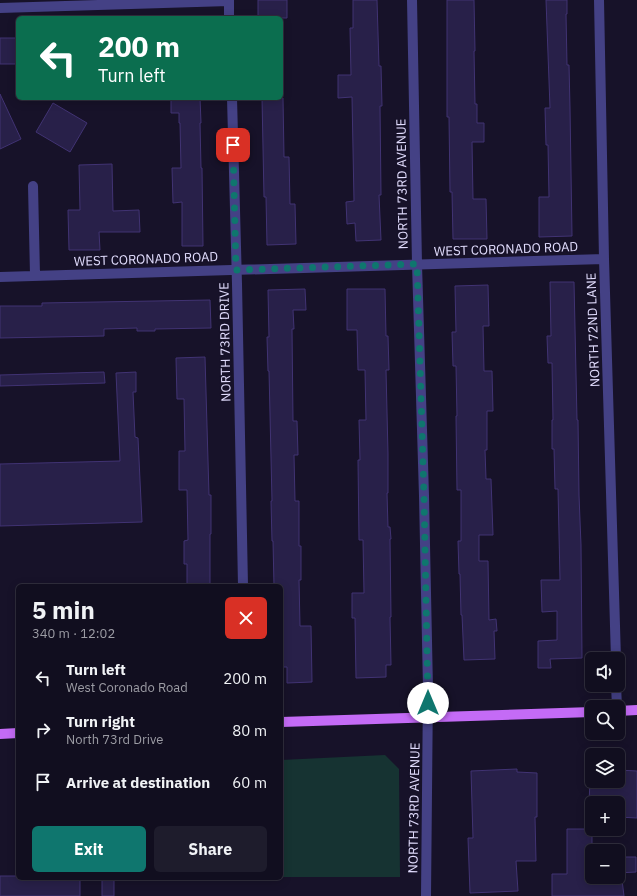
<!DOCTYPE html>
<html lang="en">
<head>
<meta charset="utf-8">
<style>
  body { margin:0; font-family:"IBM Plex Sans",sans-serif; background:#1e1c2c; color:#f1f3f6; height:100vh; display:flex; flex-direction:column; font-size:15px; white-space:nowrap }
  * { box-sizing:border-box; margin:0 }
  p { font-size:13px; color:#9c9ca4 }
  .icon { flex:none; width:22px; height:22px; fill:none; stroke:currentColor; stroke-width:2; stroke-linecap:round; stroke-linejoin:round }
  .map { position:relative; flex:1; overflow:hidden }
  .drawer { position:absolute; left:16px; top:584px; width:267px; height:296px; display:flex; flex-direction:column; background:#110e1f; border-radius:6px; box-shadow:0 2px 10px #0003,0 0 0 1px #302e3d }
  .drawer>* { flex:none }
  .guide { position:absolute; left:16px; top:16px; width:267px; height:84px; border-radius:6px; box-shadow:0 2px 10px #0003,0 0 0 1px #302e3d; background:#0b6e4f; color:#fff; overflow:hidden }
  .tools { position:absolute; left:585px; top:652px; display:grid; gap:8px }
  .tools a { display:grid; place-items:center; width:40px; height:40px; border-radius:6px; background:#110e1f; box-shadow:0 2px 10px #0003,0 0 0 1px #302e3d; font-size:20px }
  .pin { position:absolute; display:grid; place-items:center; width:34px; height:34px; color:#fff; margin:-17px; border-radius:8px; box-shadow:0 2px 6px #0006 }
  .me { position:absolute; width:44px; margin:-22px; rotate:0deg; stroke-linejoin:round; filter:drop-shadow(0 0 3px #0008) }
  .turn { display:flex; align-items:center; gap:14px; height:84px; padding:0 16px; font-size:18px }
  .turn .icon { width:52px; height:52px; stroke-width:2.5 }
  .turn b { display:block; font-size:28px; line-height:34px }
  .round { display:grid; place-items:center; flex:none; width:42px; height:42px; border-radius:6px; background:#1e1c2c }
  .headline { display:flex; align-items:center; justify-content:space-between; height:68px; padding:0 16px }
  h1 { font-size:24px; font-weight:800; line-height:30px }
  .primary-button { display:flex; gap:8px; margin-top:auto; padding:8px 16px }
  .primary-button a { flex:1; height:46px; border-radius:6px; background:#0f766e; color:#fff; font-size:16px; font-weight:800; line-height:46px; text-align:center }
  .primary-button a+a { background:#1e1c2c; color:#f1f3f6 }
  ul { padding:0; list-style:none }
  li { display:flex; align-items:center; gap:12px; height:52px; padding:0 16px }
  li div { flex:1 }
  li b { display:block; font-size:15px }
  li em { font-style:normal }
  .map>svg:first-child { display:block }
  .green { fill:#163332 }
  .building { fill:#282049; stroke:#413373 }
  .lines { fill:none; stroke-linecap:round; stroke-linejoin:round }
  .street { stroke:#444185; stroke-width:10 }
  .primary { stroke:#c46bf6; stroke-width:10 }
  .route { stroke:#0f766e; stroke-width:7; stroke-dasharray:0 12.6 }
  .labels { text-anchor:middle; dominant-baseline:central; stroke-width:3; stroke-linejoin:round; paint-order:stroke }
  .street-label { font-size:13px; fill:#e1dcfd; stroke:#171229 }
</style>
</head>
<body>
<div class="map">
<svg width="637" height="896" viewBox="0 0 637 896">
  <rect width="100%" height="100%" fill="#171229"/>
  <path class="green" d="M385,755l14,14 1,108h-119v-117z"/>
  <path class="building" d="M258,0h29v18h-29z
    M353,0h24l2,66h2l1,40h-2l1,89h-2l2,45 -25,1 -1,-18 -8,1 -1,-22 8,-1 -2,-104 -14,1v-23h13l-1,-47h3z
    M447,0h27l1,51h-1l1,53h2v19h7v19h-12l1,57h13l1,40h-34l-1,-47h-2l-1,-75h-2z
    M546,0h21v14h-1l1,51h2l1,43 2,128 -33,1v-40h10l-1,-52h-2l-1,-37h5z
    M0,38h18v26h-18z
    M0,94l21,45 -21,10z
    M171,98h29l1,25h-1l1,45h1l1,78h-21v-44l-9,1 -1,-35h9l-1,-45h-1v-10h-8z
    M262,98h21l1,59h5l1,47h5l1,40 -29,1 -1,-48h-2z
    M53,103l34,20 -17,29 -34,-20z
    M112,164l1,47 26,-1 1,22h-41l1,18h-31l-1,-40h12l-1,-45z
    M550,282h24l3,138h1l1,75 2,50 1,113 -32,1 1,9h-13v-27l19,-1v-29l-15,1 -1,-32h19l-2,-91h-3l-1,-40h-2v-29h1l-1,-57h-4l-1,-27h4z
    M488,285l1,41h-6l1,45h8l1,40h-6v39h-2l1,29h5l2,56h-14v26h9l1,59 7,-1 1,12h-3l1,28 -31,1 -2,-45h-1l-1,-41h-1l-1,-33h3v-51h-4l-1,-74h1l-1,-50h-3l-1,-34h4l-1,-46z
    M305,289l1,21h-13l1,19h-2l1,92h4l1,34h-4l1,46h4v45h2v34h-2l1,46h11l1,56 -25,1v-16h-6v-81h-7l-1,-45h-1l-1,-40h1l-3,-130h-1l-1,-34h2l-1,-47z
    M347,289h38l1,47h2l1,34h-3l2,84v39h-1l1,34h2l1,12h-1l1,78h-1l1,48h-5v12l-30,1 -1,-60h-3v-25h12l-1,-53h-4l-1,-80h2l-1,-40h7l-1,-50h-7l-1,-40h-10z
    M210,300l1,28 -56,1v2h-18v-3l-33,1v7l-104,2v-32h42v-3z
    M205,357l4,138h2v39h-1v52h-23v-22h-3v-23l4,-1 -1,-50h-8v-39h6l-1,-52h-7l-1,-41z
    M104,372l1,11 -105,3v-11z
    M136,372v20h-3l2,45 3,1 4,84 -142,4v-62l120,-3 -4,-88z
    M517,769v3l20,1v44h-2l1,44h-20l2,30 -48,2 -2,-55h5l-2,-67z
    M618,770l19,1v47l-19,-1v-14h-29l1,-22h28z
    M567,829h25v53l30,-2 2,16h-72v-22h15z
    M618,857h18v15l-18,1z
    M0,876h18v2h62v18h-80z
    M102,878h12v18h-12z"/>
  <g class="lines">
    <path class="street" d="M229,0v18
      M412,0l5,264 7,232 4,193 -2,207
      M599,0l5,259 12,400
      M0,8l229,-7
      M232,98l5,186 6,302
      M33,186l2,89
      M0,277l604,-18
      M616,685l1,22"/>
    <path class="primary" d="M618,711l19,-1
      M281,722l311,-10
      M0,734l18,-1"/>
  </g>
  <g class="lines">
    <path class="route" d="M233,145l3,125 181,-6 7,232 4,207"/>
  </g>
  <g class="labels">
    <g class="street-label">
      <text transform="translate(402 184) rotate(-91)">NORTH 73RD AVENUE</text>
      <text transform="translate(506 249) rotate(-2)">WEST CORONADO ROAD</text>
      <text transform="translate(146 259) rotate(-2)">WEST CORONADO ROAD</text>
      <text transform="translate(593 330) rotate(-92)">NORTH 72ND LANE</text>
      <text transform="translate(225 342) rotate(-91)">NORTH 73RD DRIVE</text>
      <text transform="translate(414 808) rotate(-89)">NORTH 73RD AVENUE</text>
    </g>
  </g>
</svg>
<div class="tools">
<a><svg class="icon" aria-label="sound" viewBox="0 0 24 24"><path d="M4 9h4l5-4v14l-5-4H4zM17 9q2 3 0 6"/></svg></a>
<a><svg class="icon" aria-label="search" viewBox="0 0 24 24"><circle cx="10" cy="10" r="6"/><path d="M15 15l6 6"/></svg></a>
<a><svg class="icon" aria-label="layers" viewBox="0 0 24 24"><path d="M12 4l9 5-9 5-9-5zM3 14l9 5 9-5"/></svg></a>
<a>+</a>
<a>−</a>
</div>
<div class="pin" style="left:233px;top:145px;background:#d93025"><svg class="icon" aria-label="arrive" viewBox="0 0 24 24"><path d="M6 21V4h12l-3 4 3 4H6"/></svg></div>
<svg class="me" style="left:428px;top:703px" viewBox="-20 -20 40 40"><circle r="19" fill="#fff"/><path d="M0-13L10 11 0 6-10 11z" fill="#0f766e"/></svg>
<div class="guide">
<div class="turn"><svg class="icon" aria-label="left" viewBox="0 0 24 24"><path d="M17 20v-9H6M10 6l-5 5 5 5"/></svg><div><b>200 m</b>Turn left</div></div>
</div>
<section class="drawer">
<div class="headline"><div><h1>5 min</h1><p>340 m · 12:02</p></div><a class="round" style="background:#d93025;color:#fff"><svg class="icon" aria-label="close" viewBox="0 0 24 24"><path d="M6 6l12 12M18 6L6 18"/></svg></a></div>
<ul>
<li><svg class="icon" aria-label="left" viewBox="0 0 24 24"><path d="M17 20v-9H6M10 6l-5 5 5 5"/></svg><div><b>Turn left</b><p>West Coronado Road</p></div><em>200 m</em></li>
<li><svg class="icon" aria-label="right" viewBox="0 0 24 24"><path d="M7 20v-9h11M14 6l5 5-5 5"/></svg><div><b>Turn right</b><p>North 73rd Drive</p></div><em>80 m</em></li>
<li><svg class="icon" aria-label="arrive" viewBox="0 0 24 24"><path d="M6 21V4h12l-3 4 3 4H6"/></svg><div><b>Arrive at destination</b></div><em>60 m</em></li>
</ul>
<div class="primary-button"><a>Exit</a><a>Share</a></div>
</section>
</div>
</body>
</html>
